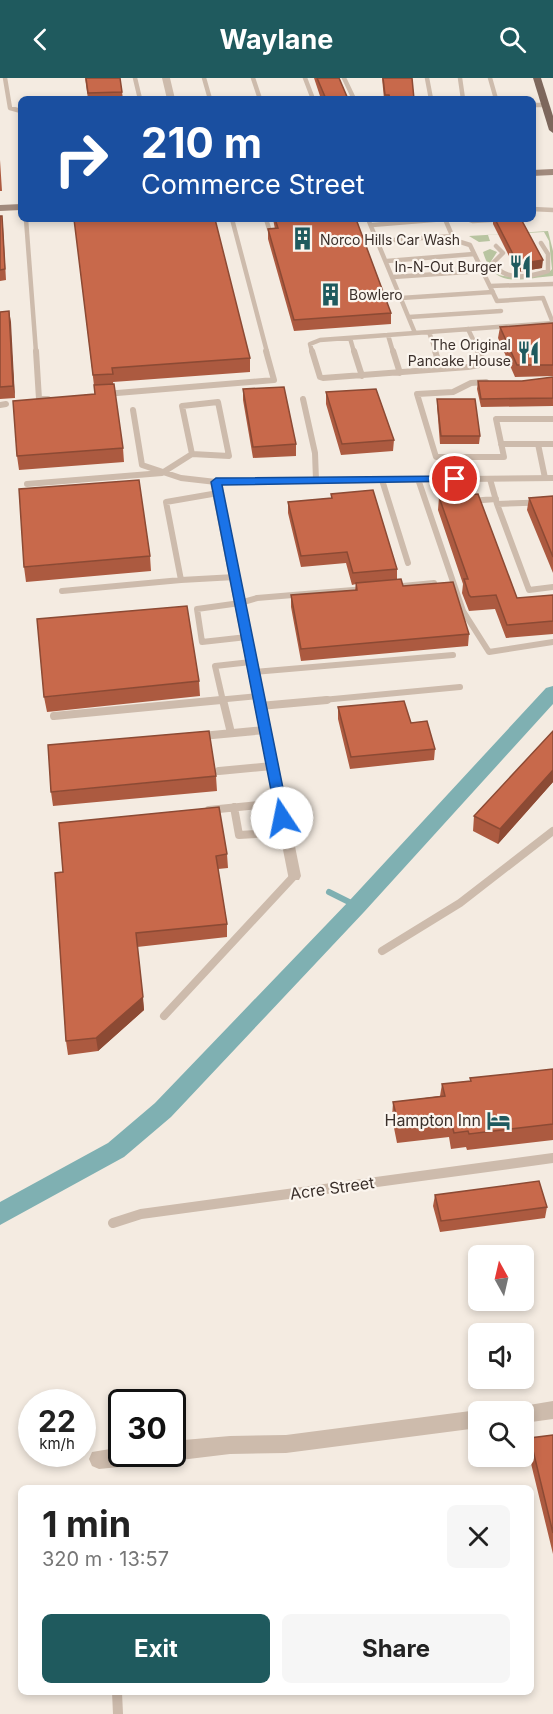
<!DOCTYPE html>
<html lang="en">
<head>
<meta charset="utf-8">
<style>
  body { margin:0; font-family:Inter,sans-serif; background:#f6f6f6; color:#222; height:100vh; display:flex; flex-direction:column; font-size:22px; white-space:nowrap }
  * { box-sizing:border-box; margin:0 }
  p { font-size:20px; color:#767676 }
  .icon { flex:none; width:33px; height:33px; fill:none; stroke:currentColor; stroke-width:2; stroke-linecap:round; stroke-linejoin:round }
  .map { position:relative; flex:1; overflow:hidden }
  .sheet { position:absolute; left:18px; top:1407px; width:516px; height:210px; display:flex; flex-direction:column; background:#fff; border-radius:9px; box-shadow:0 3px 9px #0003 }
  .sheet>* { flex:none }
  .banner { position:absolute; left:18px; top:18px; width:518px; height:126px; border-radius:9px; box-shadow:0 3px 9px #0003; background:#1a4fa0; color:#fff; overflow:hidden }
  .needle { width:39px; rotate:352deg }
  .fabs { position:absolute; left:468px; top:1167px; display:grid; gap:12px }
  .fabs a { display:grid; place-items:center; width:66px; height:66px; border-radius:9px; background:#fff; box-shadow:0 3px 9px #0003; font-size:30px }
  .speed { position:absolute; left:18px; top:1311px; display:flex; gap:12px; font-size:30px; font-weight:700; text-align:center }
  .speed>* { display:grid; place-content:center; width:78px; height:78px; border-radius:50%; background:#fff; box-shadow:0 3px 9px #0003; line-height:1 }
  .speed small { font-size:15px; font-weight:400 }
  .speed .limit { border:3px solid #111; border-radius:9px; background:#fff; color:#111 }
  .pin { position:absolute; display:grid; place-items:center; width:51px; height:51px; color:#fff; margin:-26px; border:3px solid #fff; border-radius:50%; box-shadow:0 2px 6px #0007 }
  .me { position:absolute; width:66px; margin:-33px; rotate:349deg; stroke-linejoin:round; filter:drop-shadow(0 0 4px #0008) }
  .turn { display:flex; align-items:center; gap:21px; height:126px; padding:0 24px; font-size:27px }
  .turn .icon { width:78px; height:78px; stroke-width:2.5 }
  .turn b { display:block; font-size:42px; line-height:51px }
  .round { display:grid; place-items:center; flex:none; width:63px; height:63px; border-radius:9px; background:#f6f6f6 }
  .head { display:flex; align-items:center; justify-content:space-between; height:102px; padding:0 24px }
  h1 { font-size:36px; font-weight:700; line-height:45px }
  .button { display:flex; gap:12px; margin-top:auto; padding:12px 24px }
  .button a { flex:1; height:69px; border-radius:9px; background:#1f5a5e; color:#fff; font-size:24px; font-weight:700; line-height:69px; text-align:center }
  .button a+a { background:#f6f6f6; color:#222 }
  header { display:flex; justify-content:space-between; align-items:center; height:78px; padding:0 24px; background:#1f5a5e; color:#fff; font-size:27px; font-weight:700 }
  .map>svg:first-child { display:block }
  .green { fill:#b8c4a0 }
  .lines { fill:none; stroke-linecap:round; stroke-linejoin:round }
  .stream { stroke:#7fb0b2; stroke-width:6 }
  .canal { fill:#7fb0b2; fill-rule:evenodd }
  .lane-far3 { stroke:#cdbbac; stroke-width:4.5 }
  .lane-far2 { stroke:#cdbbac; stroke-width:6 }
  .lane-far1 { stroke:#cdbbac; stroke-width:8 }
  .lane { stroke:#cdbbac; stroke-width:10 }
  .street { fill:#cdbbac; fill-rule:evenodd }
  .secondary { fill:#a18a7d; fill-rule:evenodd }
  .primary { fill:#7d675c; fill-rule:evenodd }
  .wall { fill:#ac5a40 }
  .shaded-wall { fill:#8c4a34 }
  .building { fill:#c8694b; stroke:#8c4a34; stroke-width:1.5 }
  .route { fill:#1a73e8; stroke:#114b97; stroke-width:1.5 }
  .labels { text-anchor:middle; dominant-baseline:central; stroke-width:4.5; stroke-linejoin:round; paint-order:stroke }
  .far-poi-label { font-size:14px; fill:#3b302b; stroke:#fbf5ee; text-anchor:start }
  .poi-label { font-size:16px; fill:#3b302b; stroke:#fbf5ee; text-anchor:end }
  .street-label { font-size:16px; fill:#3b302b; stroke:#fbf5ee }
</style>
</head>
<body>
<header><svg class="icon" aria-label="back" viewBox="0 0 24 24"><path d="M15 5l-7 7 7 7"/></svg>Waylane<svg class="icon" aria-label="search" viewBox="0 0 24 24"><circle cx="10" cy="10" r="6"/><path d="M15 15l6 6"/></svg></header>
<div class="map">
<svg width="553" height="1636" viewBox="0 0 553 1636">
  <rect width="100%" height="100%" fill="#f4ebe1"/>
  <path class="green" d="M548,153l5,20v25c-33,2 -58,15 -70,-24l7,-3 7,3 -7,11 9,12c11,3 48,3 53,-6l-3,-28 -5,-9 -56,3 2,6 -11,1 -10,-6z"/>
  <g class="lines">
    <path class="stream" d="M329,814l28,14"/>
    <path class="canal" d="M553,608v18l-189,208 -193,205 -47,40 -124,68v-23l108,-59 47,-40 195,-203 196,-212z"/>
    <path class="lane-far3" d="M5,0l5,30 11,3
      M135,0l5,21
      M204,0l6,21
      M253,0l7,21
      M305,0l8,21
      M344,0l10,21
      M427,0l4,21
      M460,0l3,21
      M490,0l6,21
      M532,27h14
      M532,131l21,1
      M26,141l10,133
      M232,141l35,133
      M266,141l5,16
      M368,141l47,114 138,-10
      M467,141l6,2 36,-2
      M372,147l73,-6 9,21 16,5 27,56 46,-3 10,25
      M379,163l73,-5
      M496,168l7,7 -10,10c12,19 36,14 55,8v-17l-7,-11
      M387,183l87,-7
      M393,199l89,-6
      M490,208l63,-2
      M401,220l92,-6
      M409,239l92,-6
      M468,251l11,23
      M429,254l7,20
      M388,257l5,17
      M350,260l4,14
      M312,274l-2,-8 10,-4 95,-7"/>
    <path class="lane-far2" d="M36,273l3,48h9
      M312,273l8,26 3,1 145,-11 11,-2 3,-7 -4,-7
      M354,273l8,25
      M393,273l7,22
      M435,273l6,18
      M486,304l-15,1 -18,9 -36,2 19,63h68l-8,-38h57
      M105,316l169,-14 -8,-29
      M303,321l12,54 1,27
      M218,324l11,54 -37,-2 -10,-48z
      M0,327l6,-1
      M133,332l9,55 39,13 35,4
      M501,366h37
      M451,379l4,22
      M545,400l-7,-34h15
      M418,401l45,132 26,41 64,-10
      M490,401l7,25 56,-2
      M382,402l26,83
      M27,406l135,-11 30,-19
      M218,415l-52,9 15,78 54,-3
      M470,423l26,-2
      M497,426l32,86 24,-3
      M392,509l42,-4
      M62,513l119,-11
      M247,559l-45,5 -5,-33 43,-6 17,-5 108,-9
      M253,594l200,-17
      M206,623l52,-5
      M223,623l-8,-35 36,-4
      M312,623l148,-14"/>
    <path class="lane-far1" d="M223,622l8,33
      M260,628l67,-6
      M54,638l167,-16
      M202,658l63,-6
      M219,693l53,-5
      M234,729l5,28 46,-3
      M209,732l70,-7
      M382,873l78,-48 93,-72
      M164,938l130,-140"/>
    <path class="lane" d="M113,1145l28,-9 412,-56
      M117,1614l1,22"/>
    <path class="street" d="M162,0h8l5,21h-8z
      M553,397v6l-331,4 79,391 -2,4h-10l-79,-398 6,-3z
      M553,1323v18l-29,4v-11h-9l2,-5z
      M478,1332l4,2h-4v16l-192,25 -56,1 -58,7 -7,-3 -2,-4h9v-13l58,-5 56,-1z
      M122,1369v7h37l-3,7 -7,3 -50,5 -7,-3 -3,-7 3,-7z"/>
    <path class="secondary" d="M553,91v6l-21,1v-6z
      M21,126v6l-21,1v-6z"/>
    <path class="primary" d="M533,0h8l12,38v17l-4,-3z"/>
  </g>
  <path class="wall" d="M85,0h35l3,21h-35z
    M314,0h25l9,21h-27z
    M382,0h30l2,21h-30z
    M0,82l2,31h-2z
    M0,138l3,11 3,53 -6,1z
    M273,141h83l35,94v11l-97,7 -26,-92v-10h7z
    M493,141h28l21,49 -25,4 -24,-48z
    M76,155l174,125v14l-137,10 10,66 1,14 -105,8 -2,-14 78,-62z
    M9,233l6,87 -15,1v-87z
    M553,245v53l-38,1 -17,-39 2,-11z
    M553,299v29l-72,1 -4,-18 1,-8h44z
    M243,311l53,55v12l-43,2 -10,-58z
    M326,314l68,48 -1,11 -52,4 -15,-51z
    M437,321l43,37 -1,8h-39l-3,-38z
    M331,416l66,75v11l6,6 66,48 -1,12 -167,15 -10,-54v-12l64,-5 1,-6 -4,1 -6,-22 -45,4 -13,-54v-11l43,-4z
    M553,418v77l-26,-63 2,-12z
    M439,419l78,101 36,-3v39l-47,4 -11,-29 -26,2 -7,-18 1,-9 -25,-74z
    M150,478l1,15 -125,11 -2,-15z
    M199,603l1,15 -153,16 -3,-15z
    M338,629l73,16 24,26 -1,11 -84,9 -12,-50z
    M553,653v51l-55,62 -25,-13 1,-15z
    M216,698l1,15 -164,15 -2,-14z
    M227,776l1,14 -10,1 9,55v13l-90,10 7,63 -46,41 -30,4 -2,-14 -11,-168z
    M553,991v71l-86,10 -1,-3 -15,2 -2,-12 -52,6 -5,-25 1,-16 47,-6 2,-12 28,-3v-3z
    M435,1117l112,12 -2,11 -105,14 -7,-26z
    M553,1357v119l-26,-107 3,-9z"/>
  <path class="shaded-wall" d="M543,182l-1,8 -25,4 1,-8z
    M9,233l2,11 4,76 -2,-12z
    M553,692v12l-55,62 2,-15z
    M143,919l1,13 -46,41 -2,-13z"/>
  <path class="building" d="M86,0h34l2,14 -34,1z
    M317,0h22l9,21h-22z
    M383,0h29l2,21h-24l-1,-4h-4z
    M0,138h2l3,53 -5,1z
    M74,141h141l35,139 -138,10 1,6 -20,1z
    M275,141h81l35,94 -97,7 -26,-91 10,-1z
    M495,141h26l22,41 -25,4z
    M9,233l4,75 -13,1v-75z
    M553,245v42h-36l-17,-38z
    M553,299v21l-72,1 -3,-18h44z
    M114,306l9,64 -106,8 -4,-55 82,-7 -1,-9z
    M284,309l12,57 -43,3 -10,-58z
    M376,311l18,51 -52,4 -16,-52z
    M437,321h38l5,37h-39z
    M139,402l11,76 -126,11 -5,-78z
    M373,412l24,79 -44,4 -6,-21 -46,4 -13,-54 44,-4 -1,-4z
    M478,416l39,104 36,-3v26l-46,4 -11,-30 -25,2 -2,-2 -5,-16h4l-29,-82z
    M553,418v61l-24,-59z
    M401,501l2,7 50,-4 16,52 -168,15 -10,-54 66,-5 -1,-7z
    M187,528l12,75 -155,16 -7,-78z
    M404,623l7,22 16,-2 8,28 -84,8 -13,-50z
    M209,653l7,45 -165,16 -3,-47z
    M553,653v39l-53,59 -26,-13z
    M219,729l8,47 -11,2 11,68 -91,9 7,64 -47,41 -30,3 -11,-168 8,-1 -4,-49z
    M553,991v55l-84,10 -1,-3 -14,2 -3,-12 -52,6 -6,-25 52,-6 -3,-12 29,-3 -1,-3z
    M539,1103l8,26 -106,14 -6,-26z
    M553,1357v98l-23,-95z"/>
  <path class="route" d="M455,398l3,1v4l-236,4 67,333 -2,3h-10l-66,-339 5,-4z"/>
  <defs>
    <symbol id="building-bare" viewBox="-9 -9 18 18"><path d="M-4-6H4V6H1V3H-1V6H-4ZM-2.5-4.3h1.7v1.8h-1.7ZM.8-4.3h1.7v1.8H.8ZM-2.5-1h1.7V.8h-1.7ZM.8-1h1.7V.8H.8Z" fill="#1f5a5e" stroke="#fbf5ee" stroke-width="2.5" paint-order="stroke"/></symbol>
    <symbol id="restaurant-bare" viewBox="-9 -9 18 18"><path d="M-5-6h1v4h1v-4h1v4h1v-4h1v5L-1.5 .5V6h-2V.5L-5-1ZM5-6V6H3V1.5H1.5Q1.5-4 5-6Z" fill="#1f5a5e" stroke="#fbf5ee" stroke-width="2.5" paint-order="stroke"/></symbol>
    <symbol id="hotel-bare" viewBox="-9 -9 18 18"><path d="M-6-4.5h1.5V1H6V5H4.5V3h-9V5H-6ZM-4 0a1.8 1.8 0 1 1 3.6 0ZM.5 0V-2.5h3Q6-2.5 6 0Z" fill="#1f5a5e" stroke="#fbf5ee" stroke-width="2.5" paint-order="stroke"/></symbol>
  </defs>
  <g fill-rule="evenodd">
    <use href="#building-bare" x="286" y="144" width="33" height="33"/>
    <use href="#restaurant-bare" x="504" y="172" width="33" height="33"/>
    <use href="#building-bare" x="314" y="200" width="33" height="33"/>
    <use href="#restaurant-bare" x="512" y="258" width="33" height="33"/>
    <use href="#hotel-bare" x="482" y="1026" width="33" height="33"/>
  </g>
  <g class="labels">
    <g class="far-poi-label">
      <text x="320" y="161">Norco Hills Car Wash</text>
      <text x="502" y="188" text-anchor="end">In-N-Out Burger</text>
      <text x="349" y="216">Bowlero</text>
      <text x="511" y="266" text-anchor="end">The Original<tspan x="511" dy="16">Pancake House</tspan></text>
    </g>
    <g class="poi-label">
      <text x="481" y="1042">Hampton Inn</text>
    </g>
    <g class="street-label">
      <text transform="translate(332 1110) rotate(-8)">Acre Street</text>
    </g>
  </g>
</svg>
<div class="fabs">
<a><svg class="needle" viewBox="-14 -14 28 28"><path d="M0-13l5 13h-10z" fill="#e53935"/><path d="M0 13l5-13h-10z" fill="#767676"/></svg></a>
<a><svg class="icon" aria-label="sound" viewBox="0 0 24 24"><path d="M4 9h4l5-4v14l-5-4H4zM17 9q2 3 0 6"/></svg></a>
<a><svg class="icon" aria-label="search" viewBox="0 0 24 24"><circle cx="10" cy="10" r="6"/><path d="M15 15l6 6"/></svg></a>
</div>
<div class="speed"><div>22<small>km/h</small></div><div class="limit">30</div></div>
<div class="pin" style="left:455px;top:401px;background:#d93025"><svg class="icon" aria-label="arrive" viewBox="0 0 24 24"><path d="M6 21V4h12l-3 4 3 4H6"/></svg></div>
<svg class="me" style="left:282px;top:740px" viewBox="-20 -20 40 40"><circle r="19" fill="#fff"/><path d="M0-13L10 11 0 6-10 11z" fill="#1a73e8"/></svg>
<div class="banner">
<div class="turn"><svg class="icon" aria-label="right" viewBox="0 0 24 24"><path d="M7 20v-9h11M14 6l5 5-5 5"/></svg><div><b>210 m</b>Commerce Street</div></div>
</div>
<section class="sheet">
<div class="head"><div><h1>1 min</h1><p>320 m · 13:57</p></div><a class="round"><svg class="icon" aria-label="close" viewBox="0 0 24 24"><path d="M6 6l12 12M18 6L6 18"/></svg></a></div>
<div class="button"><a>Exit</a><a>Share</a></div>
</section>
</div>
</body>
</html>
